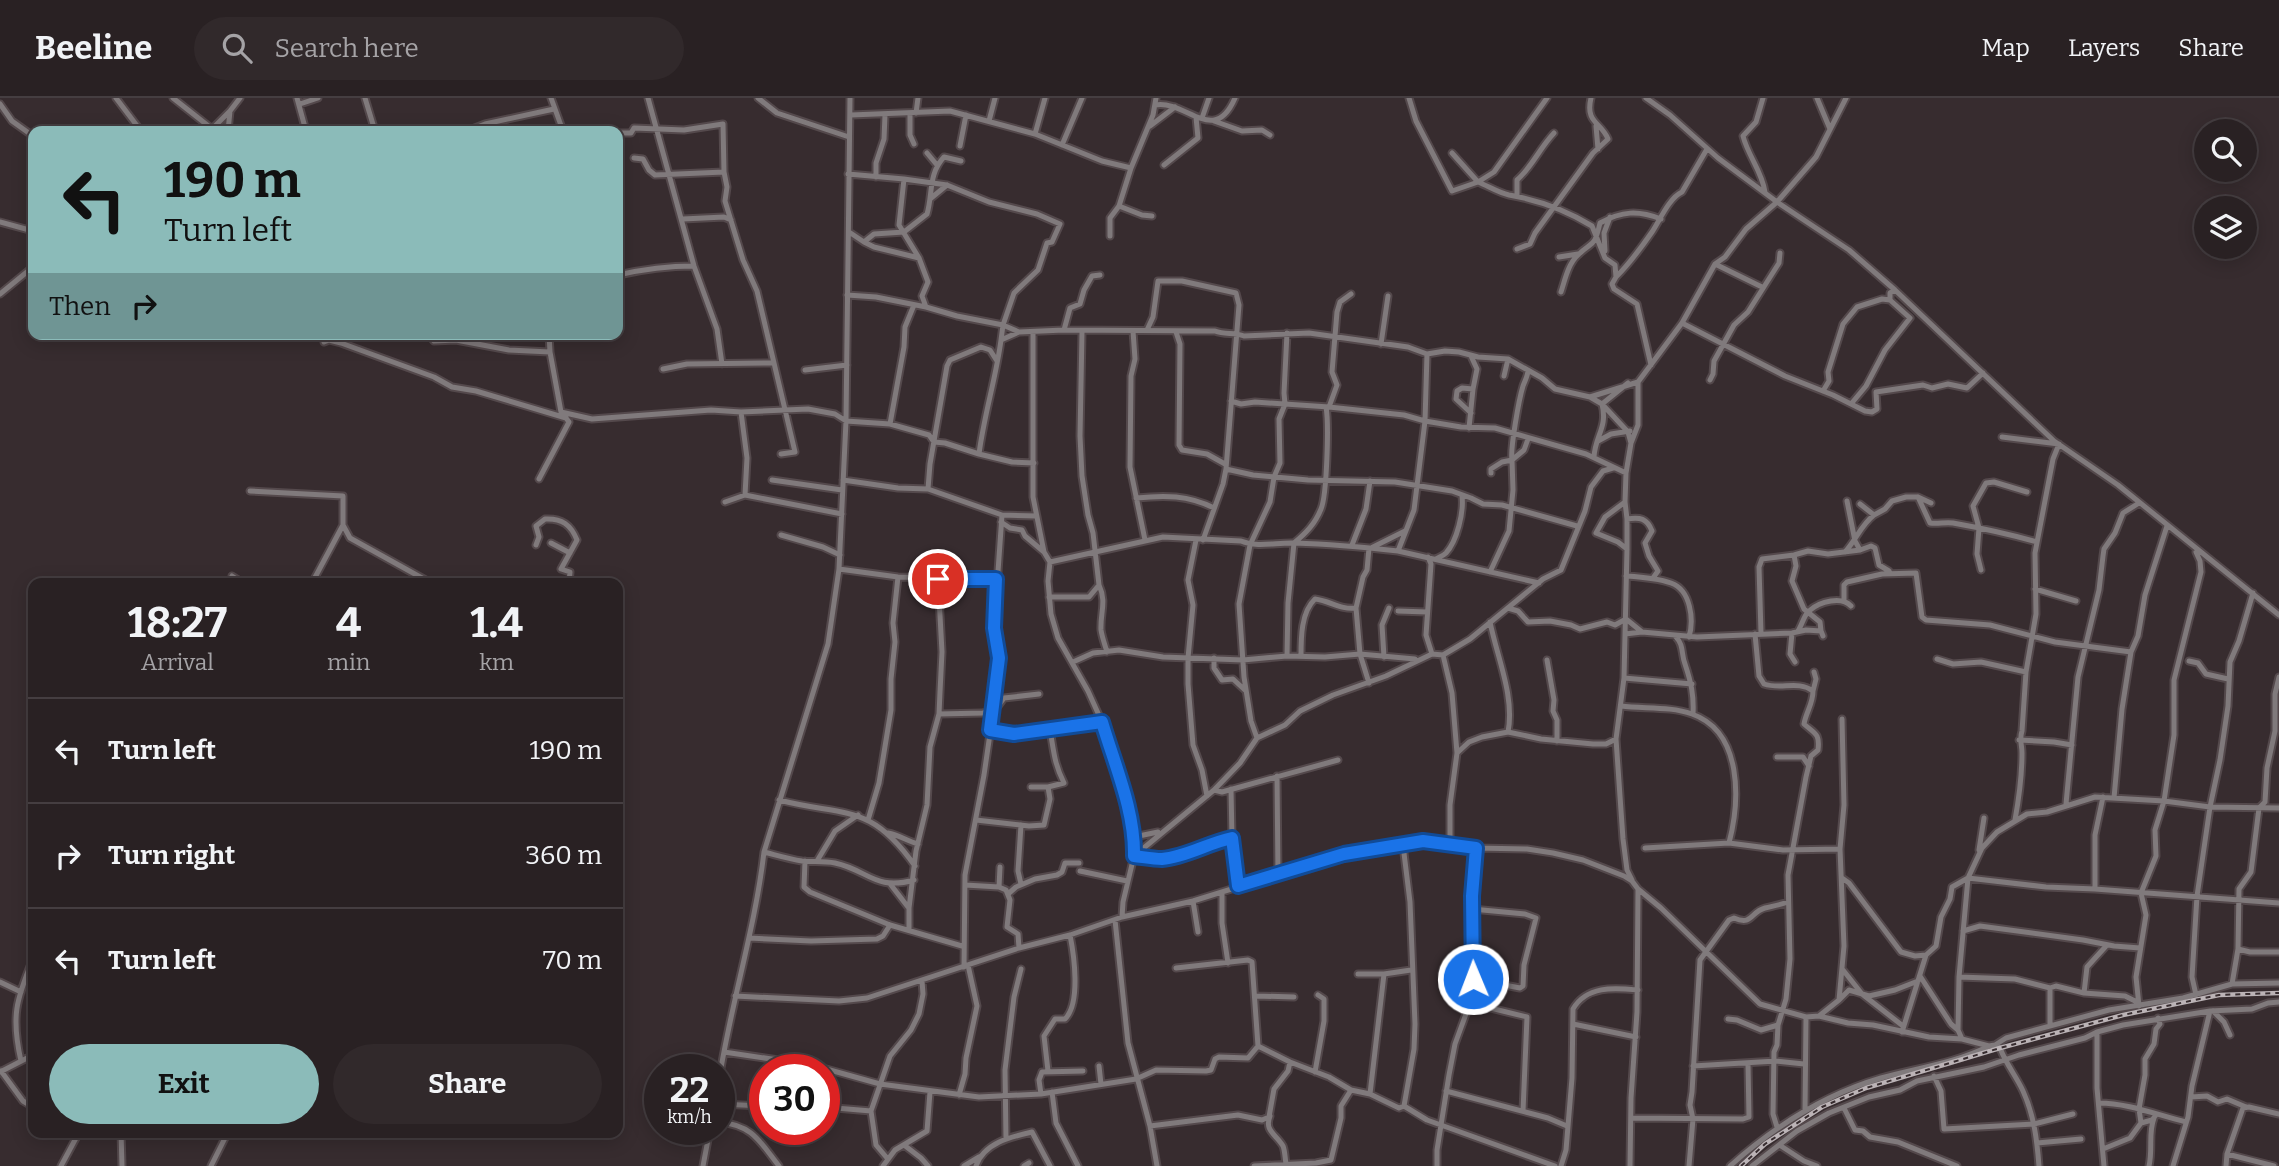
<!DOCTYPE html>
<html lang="en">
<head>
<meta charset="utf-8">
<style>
  body { margin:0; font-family:Bitter,serif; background:#31292b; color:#f1f3f6; height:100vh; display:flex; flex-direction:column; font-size:26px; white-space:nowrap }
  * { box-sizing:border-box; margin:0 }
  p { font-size:23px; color:#a5a3a6 }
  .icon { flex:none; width:38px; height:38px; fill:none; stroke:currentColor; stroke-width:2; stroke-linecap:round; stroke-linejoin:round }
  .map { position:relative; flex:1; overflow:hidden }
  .sheet { position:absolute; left:28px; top:480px; width:595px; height:560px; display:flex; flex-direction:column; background:#292123; border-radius:14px; box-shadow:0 4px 18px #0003,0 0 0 2px #453e41 }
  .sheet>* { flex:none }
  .top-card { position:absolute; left:28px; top:28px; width:595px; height:214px; border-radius:14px; box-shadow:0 4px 18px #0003,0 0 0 2px #453e41; background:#8bbbb9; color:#111; overflow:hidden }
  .fabs { position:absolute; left:2194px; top:21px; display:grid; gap:14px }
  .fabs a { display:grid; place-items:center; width:63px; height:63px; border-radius:50%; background:#292123; box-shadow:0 4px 18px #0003,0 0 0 2px #453e41; font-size:35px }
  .speed { position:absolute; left:644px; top:956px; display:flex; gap:14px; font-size:35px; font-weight:700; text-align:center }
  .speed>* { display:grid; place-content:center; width:91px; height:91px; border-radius:50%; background:#292123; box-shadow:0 4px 18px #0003,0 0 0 2px #453e41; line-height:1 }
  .speed small { font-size:18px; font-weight:400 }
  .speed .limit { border:10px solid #d22; background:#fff; color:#111 }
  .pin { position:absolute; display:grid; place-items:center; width:60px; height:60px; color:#fff; margin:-30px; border:4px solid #fff; border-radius:50%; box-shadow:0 2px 7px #0007 }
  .me { position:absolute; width:77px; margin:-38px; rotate:359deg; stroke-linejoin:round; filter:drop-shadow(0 0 5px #0008) }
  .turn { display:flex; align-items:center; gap:24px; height:147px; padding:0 21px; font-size:32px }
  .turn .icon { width:91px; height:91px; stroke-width:2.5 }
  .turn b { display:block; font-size:49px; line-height:60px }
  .then { display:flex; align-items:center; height:66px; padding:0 21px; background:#0003; gap:14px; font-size:26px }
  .eta { display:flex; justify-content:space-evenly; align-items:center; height:119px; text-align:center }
  .eta b { font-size:42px; font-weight:700; line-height:49px }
  .action { display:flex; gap:14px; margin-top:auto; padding:14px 21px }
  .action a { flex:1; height:80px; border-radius:42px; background:#8bbbb9; color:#111; font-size:28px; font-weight:700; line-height:80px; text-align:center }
  .action a+a { background:#31292b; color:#f1f3f6 }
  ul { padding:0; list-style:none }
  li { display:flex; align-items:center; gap:21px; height:105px; padding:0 21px; border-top:2px solid #453e41 }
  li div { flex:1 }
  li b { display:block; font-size:26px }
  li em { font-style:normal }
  header { display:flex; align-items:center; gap:42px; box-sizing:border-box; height:98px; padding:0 35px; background:#292123; border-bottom:2px solid #453e41 }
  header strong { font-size:33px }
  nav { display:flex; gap:38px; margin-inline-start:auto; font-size:24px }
  .search { width:490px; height:63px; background:#31292b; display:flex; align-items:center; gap:18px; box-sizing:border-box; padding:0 24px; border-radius:38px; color:#a5a3a6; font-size:26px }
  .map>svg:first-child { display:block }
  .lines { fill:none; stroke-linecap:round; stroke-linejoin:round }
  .minor-casing { stroke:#54494c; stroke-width:9 }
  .minor { stroke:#807a7c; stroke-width:5 }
  .rail-casing { stroke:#bbb3b6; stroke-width:4.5 }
  .rail { stroke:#372c2f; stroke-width:2; stroke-dasharray:5; stroke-linecap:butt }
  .route-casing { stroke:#114b97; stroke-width:18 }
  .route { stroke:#1a73e8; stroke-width:12 }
</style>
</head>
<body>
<header>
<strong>Beeline</strong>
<div class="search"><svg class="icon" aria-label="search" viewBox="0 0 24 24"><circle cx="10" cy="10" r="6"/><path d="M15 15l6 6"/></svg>Search here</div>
<nav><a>Map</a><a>Layers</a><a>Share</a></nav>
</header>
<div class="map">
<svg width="2279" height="1068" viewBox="0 0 2279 1068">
  <rect width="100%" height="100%" fill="#372c2f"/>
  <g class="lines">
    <defs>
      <path id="minor" d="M116,0l25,33
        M173,0l38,30 3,-1 16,-16
        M297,0l9,33
        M365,0l10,33
        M551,0l12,33
        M648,0l46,168 23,63 5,35
        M758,0l19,15 72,24
        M1409,0l7,23 36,70 26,-9c10,4 21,11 31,13 29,5 57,15 83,31l13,32 10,7 1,12 -4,7 2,5 23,15 14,61
        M1646,0l24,17 48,43 59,44 72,48 46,40 159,151 64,44 161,130
        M1763,0l-7,24 -13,14c5,20 19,35 22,56
        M1817,0l13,31
        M0,6l12,17 21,15
        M300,6l18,-6
        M1155,7c31,-6 59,42 80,-7
        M916,15l2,-15
        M910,16v21l4,9
        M851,17l99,-4 85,23 67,27 29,7
        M1202,20l7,-20
        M989,23l6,-23
        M1214,23l28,10 20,-1 8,5
        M1150,28l25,-19
        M1596,28l2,23
        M375,32l92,1 18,-7 69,-15
        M228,33l2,-20 10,-13
        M618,35h13l3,-5 50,2 39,-6 1,48 3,15 -2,14 18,59 14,31 38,161 -14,2
        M1035,36l10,-36
        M1062,47l20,-47
        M960,48l6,-31
        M927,55l10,12
        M1452,55l26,29 16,-10 53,-74
        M634,60l9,1 6,11 6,5 69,-3
        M1164,67l34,-27 -2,-21
        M848,76l56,5 43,6 42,17 48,12 23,10 -8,18 -5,1 -9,27 -24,23 -11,32 -2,15
        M876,79v-14l8,-24 1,-24
        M904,81l-5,46 20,33 9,24 -6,14 4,11
        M1517,97v-15c15,-13 22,-31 37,-47
        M930,101l17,-14
        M1119,108l23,9 10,1
        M683,121l41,-2 7,3
        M0,124l33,9
        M849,134l15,10 10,-8 30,-2 23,-18c6,-20 1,-40 17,-57l17,4
        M1110,138v-18l9,-12 12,-38 22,-53 3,-17
        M864,144l10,5 45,11
        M1517,151l13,-5 5,-11 58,-80 15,-14c-7,-17 -23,-16 -17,-41
        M1605,153l-1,-18 6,-16
        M1559,159l19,-3
        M1715,166l47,23
        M618,177c26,-6 48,-9 76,-9
        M1616,179c13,-13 25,-29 36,-45 8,-12 17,-34 30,-40l25,-43
        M1561,194c4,-12 7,-28 17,-37 15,-15 16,-6 22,-32 22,-12 38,-13 61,-4
        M0,196l33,-27
        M847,197l29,2 50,10 31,9 46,9 16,7 45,-2 6,-22 10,-4 4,-14 8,-14 8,-1
        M1682,225l103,53 48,19 32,16 7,1 5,-3 -1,-17 47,-7 9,3 16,-4 19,4 16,-15
        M1064,232l151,1c10,4 19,1 29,5l65,-3 99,14 19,7 18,-3 14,1 19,5 30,2 34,19 13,11 35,8 12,7 26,28 3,11
        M1147,232l6,-13 5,-36h24l54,12 3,12 -13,164 -3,15 -20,56
        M1133,233l2,28 -4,17 -1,91 15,73
        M1176,234l4,12 -1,101 3,5 25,4 18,10
        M1033,235v164l11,55 6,10 -2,19 3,33 7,24 30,53 14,31 25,81 7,34v19c9,1 19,3 28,3 23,-2 47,-16 70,-21
        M312,236l17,6
        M428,236l6,7 22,-1 53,10 41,2
        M549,236l1,18 11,60 31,7 119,-9 30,2 67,-3 27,5 11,7 44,3 39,11 5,7 11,1 34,11c5,-39 17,-76 22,-114l18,-8
        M324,244l5,-2 12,3 93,34 18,10 24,4 90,27 3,4 -30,57
        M1381,246l7,-48
        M1427,256l-2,67 -11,89 -16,41 141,32
        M1471,258l6,13 -4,20
        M663,271l24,-5 85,-1
        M805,272l42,-5
        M1504,278l4,-17
        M1710,282l3,-6 1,-13 20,-36 14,-13 31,-49 1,-10
        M1823,293l6,-10 -1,-9 15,-48 14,-17 25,-8 8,1v-7l5,-3
        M1590,299l48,-15
        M1231,303l10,3 14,-2 74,5 75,8 21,6 36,6 34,1 91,26 40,19
        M1851,306l15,-18 19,-36 25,-32 -20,-18
        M1329,309l8,-22 -5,-13 5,-60 3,-10 11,-8
        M741,314l6,46 -2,37
        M890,326l14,-77 1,-20 9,-22
        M1469,330l4,-39 -11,-1 -5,3 -1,8 15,14
        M2002,339l57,7 -6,15 -18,94 1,61 -10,58 -4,59c-3,9 0,13 0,22 0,22 -3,45 -7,67
        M1598,343l13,-7 19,-3
        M979,356l33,8 22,1
        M1594,359c1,-21 14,-30 8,-53l26,-21
        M1226,371l27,6 55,5 87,2 57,9 19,7 12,6 19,1 75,21
        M1491,375v-4l11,-7 10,-2c-2,-11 7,-61 11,-74 2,-6 5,-10 5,-16
        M772,382l70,10
        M843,382l55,8 30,1 74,26 -8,113 5,30 -1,21 -14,96 -19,100 -1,92
        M928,391l2,-25 17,-98 3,-6 31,-13 9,3 7,11
        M250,393l93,5v29l-31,58
        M1918,399l12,26c8,1 15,-1 23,0 28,5 56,11 84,19
        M1136,400c29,-3 52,-3 78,10
        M1847,403l8,40 5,9
        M725,404l20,-7 97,19
        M1625,404l-20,15 -9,16 22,9 9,7
        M1860,406l14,11 11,-6 7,-8 14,-4h12l13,6
        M1002,417l34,1
        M1627,421c13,-2 20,-1 25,12l-7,12 4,13 9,15 -5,7
        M1001,424l9,6 12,2 3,6 19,16
        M343,427l7,13 81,45
        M781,437l42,12 17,8
        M1196,442l-8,40 5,25 -5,53v26l5,61 9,25 5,26
        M551,445l19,10
        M536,447l3,-8 -3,-11 9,-7c17,-1 26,6 32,21l-16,29 9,3 -1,11
        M1352,447l14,-36 4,-28
        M1373,449l32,-16
        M1369,450l-2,22 -4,7 -7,31 4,46 55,5
        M1845,454c11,-12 16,-27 29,-37
        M1794,457l2,11 -4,15 12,28 16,13 1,9
        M1428,459l3,7 -5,71 6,19
        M1436,461c3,-2 7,-3 10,-6 11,-12 18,-41 16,-57
        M1050,464l113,-25 78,4c17,7 36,1 54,2 34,1 68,4 103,8
        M839,471l59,8 98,1
        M1981,472l-4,-16 2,-26 -6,-22 13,-23 8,-1 33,10
        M1490,474l19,-41 4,-41 -1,-30 12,-10 4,-11
        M232,478l11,7
        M1626,478c15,1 31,2 45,7 20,7 23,37 18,54
        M1099,487c8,17 1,28 2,45 1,7 4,15 6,22
        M2035,491l41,12
        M1049,499h40l10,-12 -6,-52 -5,-18 -6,-39 -2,-40 2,-104
        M1844,502v-15l3,-3 35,-8 34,-1 6,44 4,3 64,5 65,17 76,10 -9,57 -8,89
        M1508,510l10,3 10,11 22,-1 21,4 9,4 27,-7 8,3 11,-6 16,13
        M1398,513l29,1
        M1490,524c7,35 25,75 18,110
        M1798,533c4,-6 6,-16 11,-20 11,-10 33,-15 42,-5
        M1761,535l-2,-66 3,-8 32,-4 14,-4 20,3 32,-4 11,-4 4,2 4,17 10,6
        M1792,535l-2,21 5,8
        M1625,536l17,-2 55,5 95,-4 14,-3 15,1 2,5
        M1755,536l4,42 5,8c17,6 34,-4 49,7 0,13 -7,21 -9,33 11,10 16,9 14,26l-7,6 -5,21 -18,98 2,84 -4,40 -8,26 -1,20 -3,7 -1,62 4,13
        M1676,539c8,8 5,17 9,27 6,18 9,31 8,50
        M2131,554l7,-16 7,-41 22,-69
        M1443,557l9,38 5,60
        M1287,558l1,-53 6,-60c12,-10 21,-19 27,-34 6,-14 8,-86 5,-102
        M1301,558c0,-18 0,-44 14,-57 16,2 25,11 41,9
        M1384,559l-2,-32 7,-17
        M1214,560v10l8,12 11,-1 13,12
        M1937,561l16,5 28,-2 45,10
        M1547,562l7,40 -1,11 4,9v21
        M2189,563l9,2 8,11 22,5
        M1073,564l20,-9 26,-3 44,7 80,3 44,-4 38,1 35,-3 9,29
        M1624,580l68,6
        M1813,593l3,-12 -2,-7
        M1621,608c23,3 49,0 71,8 51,18 48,87 37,129
        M939,616l44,-1 12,-3 9,-12 35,-4
        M991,632l23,4 88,-12
        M1257,640l-6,-17 -7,-44 -5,-73 11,-59 20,-43 4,-25 6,-14 -1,-44 6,-15 -1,-11 3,-60
        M2019,642l35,2 18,3
        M1777,659h26l6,9
        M1277,678l1,99
        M1031,689h17l16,-4c-10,-20 -10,-31 -14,-53
        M1231,691l1,49 6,48
        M1214,692l8,2 116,-32
        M779,702c66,17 91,2 136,66
        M2066,706l12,-127 21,-87 4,-34 1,-7 11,-16 8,-20 16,-10
        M868,722l11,-37 12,-73v-31l4,-37 -2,-19 5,-46
        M976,722l53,6 15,-1 6,-26 -2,-12
        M888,735c11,2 19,8 30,11
        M1134,739l24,-5
        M1450,745v-38l7,-52 12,-11 13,-5 26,-5 33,7 52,5h13l10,-5
        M1403,747l7,57 5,122 -1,25 -10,57
        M1645,750l84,-5 54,7 57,-1
        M1979,752l5,-32
        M764,754c12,3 25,7 38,9 11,1 22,0 33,2 33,7 40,28 79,17
        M805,763l-1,26 6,5 80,33 72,21
        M817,763l18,-30 23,-16
        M1080,773l47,10
        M1842,780l7,5 52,69 14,4 11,-1
        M1632,782l-5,-10 -4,-31 -7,-100 8,-61 3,-129v-30l-2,-17 1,-29 5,-30 7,-18v-43l44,-59 33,-59 10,-7 21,-28 31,-27 39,-45 30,-59
        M1021,786l-3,-13 3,-46
        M891,787l17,22
        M965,787l34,2 7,3 4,10 -3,27 11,7 1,14
        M999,789l1,-20
        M2095,791v-54l8,-38
        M1222,794v31l6,40
        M1008,796l8,-7 19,-8 22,-4 5,-3 3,-9h14
        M1193,803l5,31
        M1472,811l53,5 11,4 -12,47 -1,21 -3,2 -47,-9
        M1122,819l1,-15 11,-46 80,-66 26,-27 17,-25 28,-13 15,-14 33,-16 53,-19 46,-22 11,1 27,-16 73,-60 18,-9 24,-59 6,-24 12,-16 10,-3
        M1115,822l13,123 22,83 7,40
        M909,831v-21l7,-57 11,-46 3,-58 9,-33 1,-22 2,-40 -4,-73
        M1963,833l17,-5 103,14 31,6 26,2
        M749,840l62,3 66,-2 6,-3 7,-11
        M2238,851l12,3h29
        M1176,870l72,-8 4,2 6,84 32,16 39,15 22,13 19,4 29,14 5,-2 23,14 128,46
        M1843,872l19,24 41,32
        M1358,876h26l27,-4
        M1920,878l31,48 7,6
        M1959,879l56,2 35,9
        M0,884l21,10
        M2232,886l6,-35 1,-60 12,-17 8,-64 6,-6 2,-34 8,-37v-37l4,-17
        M2084,895l3,-26 20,-22
        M2196,897l-4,-18 5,-81 13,-89 10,-47 8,-54 2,-44 9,-21 14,-48
        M735,898l104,5 28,-3 152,-50 51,-13 52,-18 71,-16 151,-47 79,-13 53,7 51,1 26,4 30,7 41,16 8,5 6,8 23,19 99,96 46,13 13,-1 29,7 25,2 56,12 33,2 27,7 6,-1 5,3c6,16 16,28 23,43 11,24 14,49 16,75
        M1256,898l38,1
        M1839,902l10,-10 20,6 26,-6 23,-9
        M1470,905l57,14 -4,94
        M2139,908l-3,-29 10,-62 -5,-22 15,-37 -1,-26 9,-29 10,-66v-55l27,-108 -1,-11 -4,-9
        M2213,913l11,11 6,13
        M1819,918l20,-16 5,-54 -4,-97 4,-44 -2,-86
        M1728,921l9,1 24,10 17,-5
        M1573,926l63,13
        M2050,927v-37l6,-2 28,7 41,3 12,6
        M1902,934l24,-77 10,-9 5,-29 9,-18 2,-12 16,-9 78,9 49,2 184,14
        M2097,934v56l7,78
        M1962,941l-4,-9 1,-53 9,-99 14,-30 15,-16 30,-18 20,-2 48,-15 69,4 46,6 69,1
        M1995,947l11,-7 103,-28 74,-12 49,-14 47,-1
        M724,954l88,13 68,19 99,13 62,-3 95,-15 20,-9 50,1 5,-1 4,-11 4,-2 29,1 10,-12
        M21,963c-10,-44 -5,-61 12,-102
        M1099,968l2,18
        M1693,968l83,-5 28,3
        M1,973l22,30 10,6
        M1048,973l-4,-35 11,-17h10c16,-16 9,-64 5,-84
        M0,974l33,-17
        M1315,974l9,-51v-22l-6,-4
        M1934,978l7,15 3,38 90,-5 39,-10
        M719,982c12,-77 36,-151 45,-228l64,-208 11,-75 7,-148 4,-323
        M1446,993l102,27 19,8
        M1052,994l4,31 22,43
        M1041,996l-2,-14 3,-8 41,-1
        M1370,996l14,-120
        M959,997l6,-21 1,-16 11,-52 -9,-41
        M2191,999l16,-1 11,6 9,-3 19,8
        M2099,1005c29,0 58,12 87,19
        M719,1006l46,2
        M824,1009l47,4 19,-55 21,-26 8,-16 4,-20 -1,-13
        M1844,1010l11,22 8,1 7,6 28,5 59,24
        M871,1013l5,34 11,13
        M1805,1013l1,-94
        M1270,1018c-6,15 6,18 13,30 2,5 2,12 3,18
        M1631,1020l112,1 6,-2 -1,-53
        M719,1024c34,3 41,20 60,44
        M2141,1025l-2,-14 6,-34v-16l9,-15 2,-15 4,-5 -2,-6
        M1150,1028l88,-11 24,5 7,-3 5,-28 14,-18 2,-9
        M121,1034l1,34
        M1006,1041l-1,-69 9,-73 7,-28
        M2037,1045l44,-4
        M904,1047l17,13 7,8
        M1781,1048l23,15 13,5
        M2103,1051l27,-11 11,-15 11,-3 4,-5
        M2227,1056l16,-46 6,-1 30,7
        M61,1068l15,-28 -2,-6
        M211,1068l17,-34
        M703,1068l7,-37
        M883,1068l12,-16 32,-19 3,-39
        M964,1068l15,-9
        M976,1068c8,-23 34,-29 56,-34l18,34
        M1024,1068l5,-3
        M1254,1068l62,-3 15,-3 10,-42v-12l10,-16
        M1437,1068v-16l12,-75 6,-31 15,-41 3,-24 -1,-83 4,-48
        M1561,1068l5,-16 6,-72 1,-69c14,-24 42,-21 65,-19
        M1630,1068l1,-68 6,-86 1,-122
        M1689,1068l4,-47 -3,-14 2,-13 8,-132 29,-40 5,-2c19,8 16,-6 31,-10 8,-2 15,-3 23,-6
        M1730,1068c45,-40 93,-71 151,-88 36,-10 75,-15 108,-32
        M1752,1068l45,-35 32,-18 40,-16 31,-7 17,-9 67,-14 35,-12 66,-17 12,-6 26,-7 87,-14 42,-2 16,-6 11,-1
        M2149,1068c4,-17 -1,-33 5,-48
        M2173,1068l15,-49 4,-31 18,-75
        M2226,1068l1,-12 47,12"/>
    </defs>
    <use href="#minor" class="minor-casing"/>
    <use href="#minor" class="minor"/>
    <defs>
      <path id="rail" d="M1741,1068l24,-22 57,-37 44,-19 134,-40 123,-33 96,-20 60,-2"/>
    </defs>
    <use href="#rail" class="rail-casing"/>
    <use href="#rail" class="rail"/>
  </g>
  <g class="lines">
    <defs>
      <path id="route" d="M938,481h58l-2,49 5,30 -9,72 24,4 88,-12c13,44 33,89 32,134 9,1 19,3 28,3 24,-2 46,-16 70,-21l6,48 106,-32 79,-13 53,7 -4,48 1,83"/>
    </defs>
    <use href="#route" class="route-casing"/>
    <use href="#route" class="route"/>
  </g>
</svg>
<div class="fabs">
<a><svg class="icon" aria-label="search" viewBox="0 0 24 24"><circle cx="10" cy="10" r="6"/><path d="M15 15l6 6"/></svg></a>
<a><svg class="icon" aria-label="layers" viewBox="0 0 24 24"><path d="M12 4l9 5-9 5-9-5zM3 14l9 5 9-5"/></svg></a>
</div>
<div class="speed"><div>22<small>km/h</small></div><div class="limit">30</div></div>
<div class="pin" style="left:938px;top:481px;background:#d93025"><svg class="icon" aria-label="arrive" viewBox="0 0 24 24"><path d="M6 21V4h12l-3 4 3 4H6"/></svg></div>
<svg class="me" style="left:1473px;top:881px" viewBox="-20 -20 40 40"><circle r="17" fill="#1a73e8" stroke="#fff" stroke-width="3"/><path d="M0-11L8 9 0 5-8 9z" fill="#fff"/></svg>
<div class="top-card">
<div class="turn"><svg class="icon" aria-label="left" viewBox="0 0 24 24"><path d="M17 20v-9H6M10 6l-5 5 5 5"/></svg><div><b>190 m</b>Turn left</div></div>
<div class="then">Then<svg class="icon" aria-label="right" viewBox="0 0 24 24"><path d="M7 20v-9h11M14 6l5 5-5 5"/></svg></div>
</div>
<section class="sheet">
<div class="eta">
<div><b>18:27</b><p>Arrival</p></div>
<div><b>4</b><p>min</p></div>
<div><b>1.4</b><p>km</p></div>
</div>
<ul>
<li><svg class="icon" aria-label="left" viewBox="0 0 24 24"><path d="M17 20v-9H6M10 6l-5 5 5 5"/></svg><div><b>Turn left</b></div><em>190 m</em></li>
<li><svg class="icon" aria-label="right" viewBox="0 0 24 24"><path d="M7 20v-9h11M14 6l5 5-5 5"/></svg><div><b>Turn right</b></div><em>360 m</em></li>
<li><svg class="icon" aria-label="left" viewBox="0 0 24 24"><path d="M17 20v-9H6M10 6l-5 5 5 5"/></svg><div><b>Turn left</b></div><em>70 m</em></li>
</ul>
<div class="action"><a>Exit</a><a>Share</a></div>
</section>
</div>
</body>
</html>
